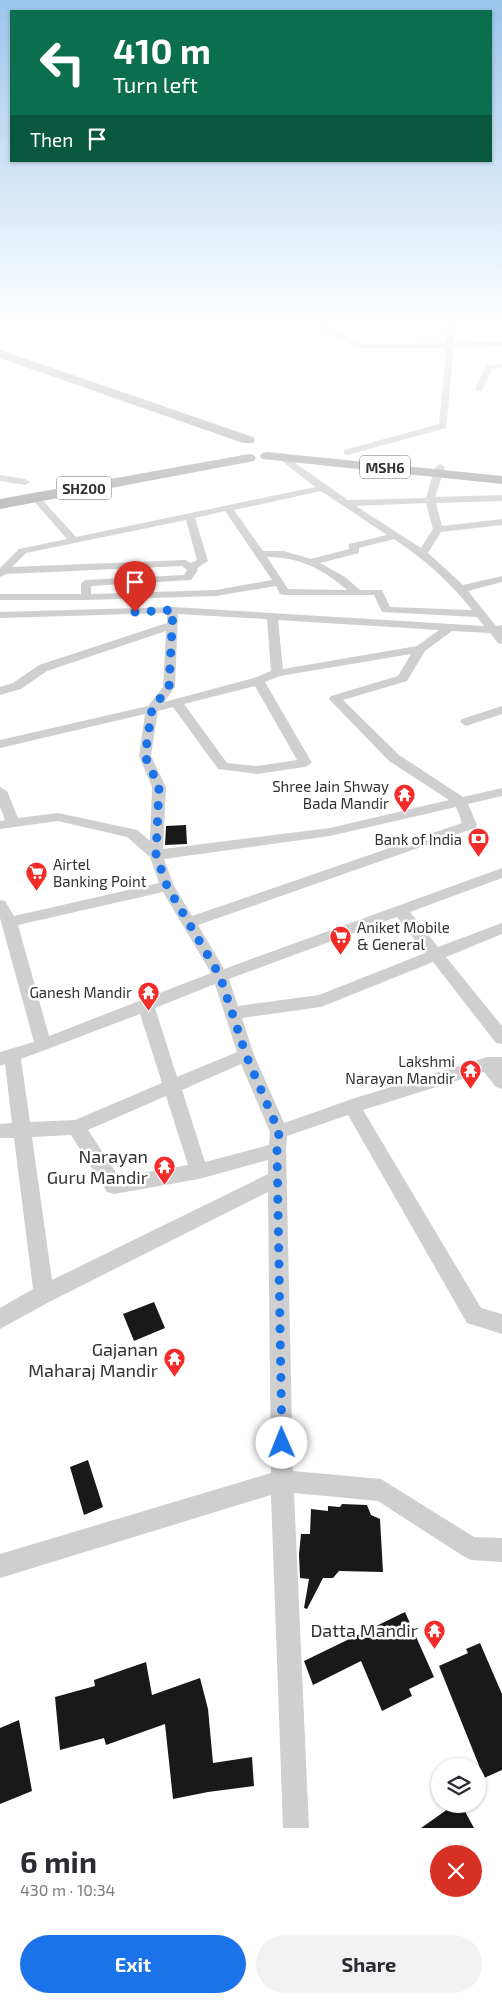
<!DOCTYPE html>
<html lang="en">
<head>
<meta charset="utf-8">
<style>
  body { margin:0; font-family:"Exo 2",sans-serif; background:#f2f2f3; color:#2b2b33; height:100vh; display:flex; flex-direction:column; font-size:19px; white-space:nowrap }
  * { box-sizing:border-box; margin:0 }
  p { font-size:16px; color:#7c7c81 }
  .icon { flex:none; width:28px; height:28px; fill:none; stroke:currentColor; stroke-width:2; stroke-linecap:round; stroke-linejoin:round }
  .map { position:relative; height:1828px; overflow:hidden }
  .drawer { display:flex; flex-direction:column; background:#fff; flex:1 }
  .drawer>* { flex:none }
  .hud { position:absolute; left:10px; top:10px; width:482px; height:152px; border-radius:0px; box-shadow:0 1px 4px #0004; background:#0b6e4f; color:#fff; overflow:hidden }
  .tools { position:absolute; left:431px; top:1758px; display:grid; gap:10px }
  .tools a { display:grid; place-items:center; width:55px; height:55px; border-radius:50%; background:#fff; box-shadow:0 1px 4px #0004; font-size:25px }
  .pin { position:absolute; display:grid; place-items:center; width:42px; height:42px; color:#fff; margin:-51px -21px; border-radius:50% 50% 50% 0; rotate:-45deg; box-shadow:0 0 5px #0007 }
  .pin .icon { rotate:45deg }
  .me { position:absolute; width:55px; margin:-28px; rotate:359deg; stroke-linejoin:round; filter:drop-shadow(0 0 4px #0008) }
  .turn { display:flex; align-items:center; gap:18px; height:105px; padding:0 20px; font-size:22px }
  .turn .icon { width:65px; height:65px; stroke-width:2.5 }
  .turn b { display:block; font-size:35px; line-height:42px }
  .then { display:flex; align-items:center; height:48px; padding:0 20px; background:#0003; gap:10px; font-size:19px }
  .round { display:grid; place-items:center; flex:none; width:52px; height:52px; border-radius:26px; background:#f2f2f3 }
  .summary { display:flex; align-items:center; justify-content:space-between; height:85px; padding:0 20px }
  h1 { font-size:30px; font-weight:700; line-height:38px }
  .cta { display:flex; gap:10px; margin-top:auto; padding:10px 20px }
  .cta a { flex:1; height:58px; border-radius:30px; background:#1a73e8; color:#fff; font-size:20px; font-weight:700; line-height:58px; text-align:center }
  .cta a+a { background:#f2f2f3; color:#2b2b33 }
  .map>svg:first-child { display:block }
  .building { fill:#191919 }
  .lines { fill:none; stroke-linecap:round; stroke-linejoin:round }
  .street { fill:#cfcfcf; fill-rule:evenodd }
  .primary { fill:#aaa; fill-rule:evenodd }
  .route { stroke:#1a73e8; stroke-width:9; stroke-dasharray:0 16.2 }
  .labels { text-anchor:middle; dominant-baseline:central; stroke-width:5; stroke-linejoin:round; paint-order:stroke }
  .shield { fill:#fff; stroke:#707070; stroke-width:1 }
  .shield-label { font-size:14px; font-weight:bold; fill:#323232 }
  .poi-label { font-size:15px; fill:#323232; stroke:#fff; text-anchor:end }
  .near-poi-label { font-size:18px; fill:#323232; stroke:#fff; text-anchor:end }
</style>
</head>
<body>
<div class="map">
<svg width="502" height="1828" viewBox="0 0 502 1828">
  <rect width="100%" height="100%" fill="#fff"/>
  <path class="building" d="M186,825l1,19 -22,1 1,-19z
    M154,1302l11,26 -31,13 -11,-27z
    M88,1460l15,47 -19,8 -14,-48z
    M342,1504l25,1 4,10 9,4 3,53 -44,-1 -6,7h-10l-16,31 -3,-1 5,-29 -9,-1 -1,-24 2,-20h9l1,-25 17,2v-5l12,1z
    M405,1612l29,65 -25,12 3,7 -30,15 -21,-50 -48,24 -9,-24z
    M480,1643l22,51v76l-18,8 -45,-112 29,-13 -2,-4z
    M146,1662l6,33 48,-17 8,31 5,54 39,-6 2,29 -46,6 -35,7 -8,-75 -59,21 -2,-7 -44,12 -5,-53 40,-11 -1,-6z
    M19,1720l13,71 -32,13v-76z
    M455,1804h6l13,24h-53z"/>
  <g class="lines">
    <path class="street" d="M309,322h9l41,22 87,-1v-17l-64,1 -8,-5h112l-3,2 -29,1v18l48,-1v4l-48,2 -8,80 -99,27 -3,-1v-4l95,-26 7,-76h-89z
      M502,364v4l-10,1 -10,22h-6l-1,-2 11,-24z
      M281,453l67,47 78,-2 9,-31 5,-3 5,3 -10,30 67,-2v6l-66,2 6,23 60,-7v6l-61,7 -13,21 35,32 39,-9v6l-34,9 28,35 6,-1v19l-4,-1 -8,-10 -38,-2 -27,20 -18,30 -64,19 56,55 64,42 39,-9v8l-34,8 9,21 -2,3 -277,97 26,44 278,-101v10l-92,34 28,35 64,-24v11l-56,23 56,69v18l-6,-1 -63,-81 -112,45 -79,11 12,37 30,68 68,-24 135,-42h15v32l-6,-2 -12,-15 -121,38 118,198 21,6v20l-35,-11 -119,-208 -61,21 -1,14 7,321 88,8 93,58 28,1v24l-31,-2 -8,-4 -85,-55 -84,-8 15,335h-26l-12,-333 -271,83v-24l271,-81 -3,-281 -217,109 -51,28v-21l33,-19 -19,-151h-14v-14l12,-1 -7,-59 -5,2v-14l34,-10 -34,-124v-18l5,1 9,15 145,-33 -9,-26 -23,-20 -69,-16 -58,8v-8l5,-1 -5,-13v-20l7,4 11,27 40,-5 79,17 13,11 2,-54 -13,-31 6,-42 -145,34v-8l148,-34 15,-19 3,-56 -119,40 -26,18 -21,6v-8l13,-4 26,-18 128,-42v-10l-167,5v-6l173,-5 311,19 -7,-9 -95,-5 -8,-17h-90l-4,-1 -4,-8 -60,10 -130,4h-86v-6h81v-11l5,-3 98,-5 3,-5 -5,-4 -176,8 -6,3v-9l19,-19 48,-10 -35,-40v-4h6l38,42 239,-50 -37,-29v-4zM321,491l66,44 -38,9v5l-38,10 -27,-8h-21l-29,-41zM426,503l7,26 -12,19 -65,-42zM225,511l47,69 -56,10 -125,4v-8l100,-6 7,-10 -1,-2 11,-7 -13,-43zM186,520l11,40 -6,3 -6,-3 -173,7 14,-14zM394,539c30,20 56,43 78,71l-82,-3 -8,-17h-22l-15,-13 -25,-14 39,-10v-5zM267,557c30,-1 58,13 80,33l-59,-1zM178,614l89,5 4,52 -17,7 -90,24 11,-15zM278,620l161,10 -22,16 -134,23zM411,654l-13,22 -67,20 -2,3 60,62 60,39 -119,28 -167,21 3,-62 -15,-31 7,-45 15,-4 45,62 39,5 48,-7 7,-4 -47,-81 15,-6zM255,686l42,74 -40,6 -30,-3 -43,-59zM456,807l6,16 -270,93 -18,-30 -10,-27 166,-23zM163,892l48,81 -162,63 -31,-111zM397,917l28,36 -106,42 -81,11 -9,-27zM215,984l22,68 -60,25 -22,-69zM140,1014l22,69 -87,37 -45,2 -9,-63zM241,1064l29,68 -1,13 -64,17 -23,-72zM166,1096l22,69 -69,12 -31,-47zM71,1135l36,57 7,2 85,-15 69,-19v14l-216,106 -20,-143z
      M0,475l25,4 5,3 -5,3 -25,-4z
      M502,706v8l-36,12 -6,-4 2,-3z"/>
    <path class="primary" d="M0,350l253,87 2,3 -2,3h-10l-243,-85z
      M267,452l235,24v8l-240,-25 -2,-3 2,-3z
      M249,454l5,1 2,3 -2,3 -254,48v-10z"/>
  </g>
  <linearGradient id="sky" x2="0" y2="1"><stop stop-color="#9cc5eb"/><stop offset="0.56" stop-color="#fff"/><stop offset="1" stop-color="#fff" stop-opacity="0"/></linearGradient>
  <rect width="502" height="578" fill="url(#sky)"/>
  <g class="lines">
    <path class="route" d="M135,612l38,-2 -4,77 -17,22 -7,47 14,31 -3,68 11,31 53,90 26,79 33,77 -2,18 5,293"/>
  </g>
  <defs>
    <symbol id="temple-pin" viewBox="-11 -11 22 30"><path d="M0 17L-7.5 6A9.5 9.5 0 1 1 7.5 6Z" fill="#f32c2a" stroke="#fff"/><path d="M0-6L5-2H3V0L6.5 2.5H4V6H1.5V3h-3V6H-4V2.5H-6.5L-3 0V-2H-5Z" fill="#fff"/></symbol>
    <symbol id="bank-pin" viewBox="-11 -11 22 30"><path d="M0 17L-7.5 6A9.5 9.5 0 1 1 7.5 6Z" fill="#f32c2a" stroke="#fff"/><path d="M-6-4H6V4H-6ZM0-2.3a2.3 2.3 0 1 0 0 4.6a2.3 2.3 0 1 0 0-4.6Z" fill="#fff"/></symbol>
    <symbol id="supermarket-pin" viewBox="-11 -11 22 30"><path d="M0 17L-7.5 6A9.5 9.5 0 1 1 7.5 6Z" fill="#f32c2a" stroke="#fff"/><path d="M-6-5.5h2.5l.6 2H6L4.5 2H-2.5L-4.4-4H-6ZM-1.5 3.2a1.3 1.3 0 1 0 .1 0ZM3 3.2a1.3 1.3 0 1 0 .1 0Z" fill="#fff"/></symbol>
  </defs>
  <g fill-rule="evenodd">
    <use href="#temple-pin" x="392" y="782" width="25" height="34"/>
    <use href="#bank-pin" x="466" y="826" width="25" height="34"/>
    <use href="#supermarket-pin" x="24" y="860" width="25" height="34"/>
    <use href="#supermarket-pin" x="328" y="924" width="25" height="34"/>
    <use href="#temple-pin" x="136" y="980" width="25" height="34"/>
    <use href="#temple-pin" x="458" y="1058" width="25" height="34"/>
    <use href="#temple-pin" x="152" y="1154" width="25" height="34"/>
    <use href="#temple-pin" x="162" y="1346" width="25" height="34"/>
    <use href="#temple-pin" x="422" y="1618" width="25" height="34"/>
  </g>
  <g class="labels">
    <g class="shield">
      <rect x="360" y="455.5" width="50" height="23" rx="4"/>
      <rect x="56.5" y="476.5" width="55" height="23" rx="4"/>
    </g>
    <g class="shield-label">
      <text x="385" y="467">MSH6</text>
      <text x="84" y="488">SH200</text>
    </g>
    <g class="poi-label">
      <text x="389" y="786">Shree Jain Shway<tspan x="389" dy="17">Bada Mandir</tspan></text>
      <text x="462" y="839">Bank of India</text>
      <text x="53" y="864" text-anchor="start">Airtel<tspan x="53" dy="17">Banking Point</tspan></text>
      <text x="357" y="927" text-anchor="start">Aniket Mobile<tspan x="357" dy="17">&amp; General</tspan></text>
      <text x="132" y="992">Ganesh Mandir</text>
      <text x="455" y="1061">Lakshmi<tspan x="455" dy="17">Narayan Mandir</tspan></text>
    </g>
    <g class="near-poi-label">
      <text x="148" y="1156">Narayan<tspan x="148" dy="21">Guru Mandir</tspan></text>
      <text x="158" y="1349">Gajanan<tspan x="158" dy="21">Maharaj Mandir</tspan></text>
      <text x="418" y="1630">Datta Mandir</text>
    </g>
  </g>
</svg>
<div class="tools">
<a><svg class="icon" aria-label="layers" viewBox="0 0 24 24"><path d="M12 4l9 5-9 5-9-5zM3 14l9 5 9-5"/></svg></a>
</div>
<div class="pin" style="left:135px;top:612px;background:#d93025"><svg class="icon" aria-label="arrive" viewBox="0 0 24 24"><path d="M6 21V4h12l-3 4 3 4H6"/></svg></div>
<svg class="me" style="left:282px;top:1443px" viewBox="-20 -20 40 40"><circle r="19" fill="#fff"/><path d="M0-13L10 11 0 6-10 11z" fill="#1a73e8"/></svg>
<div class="hud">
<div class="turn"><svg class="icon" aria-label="left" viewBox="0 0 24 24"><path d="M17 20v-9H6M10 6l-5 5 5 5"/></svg><div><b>410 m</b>Turn left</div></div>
<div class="then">Then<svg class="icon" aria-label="arrive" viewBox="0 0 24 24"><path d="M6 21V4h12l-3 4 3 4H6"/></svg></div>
</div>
</div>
<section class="drawer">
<div class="summary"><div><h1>6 min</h1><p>430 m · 10:34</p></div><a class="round" style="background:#d93025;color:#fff"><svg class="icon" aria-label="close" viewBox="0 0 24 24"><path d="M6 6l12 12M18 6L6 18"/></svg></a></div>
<div class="cta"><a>Exit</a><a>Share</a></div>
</section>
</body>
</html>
